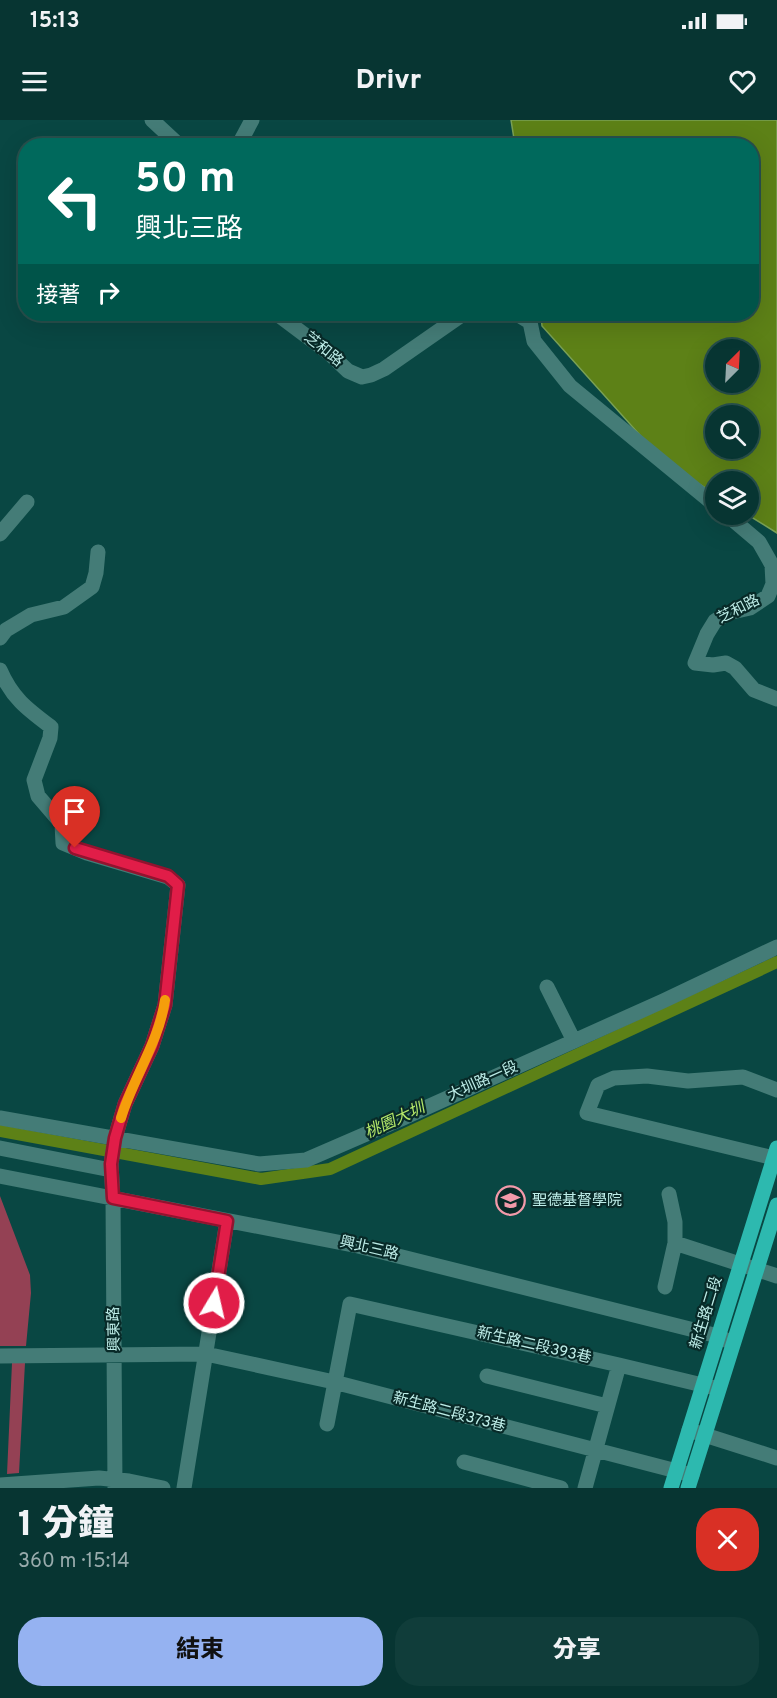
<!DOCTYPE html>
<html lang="zh-TW">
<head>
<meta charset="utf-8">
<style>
  body { margin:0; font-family:Overpass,"Noto Sans TC",sans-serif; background:#103d3a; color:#f1f3f6; height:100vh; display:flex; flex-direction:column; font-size:22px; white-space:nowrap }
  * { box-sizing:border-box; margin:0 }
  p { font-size:20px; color:#98abac }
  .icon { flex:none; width:33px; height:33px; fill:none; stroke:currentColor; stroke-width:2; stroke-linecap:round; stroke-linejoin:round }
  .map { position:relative; height:1368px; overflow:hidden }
  .panel { display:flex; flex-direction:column; background:#073532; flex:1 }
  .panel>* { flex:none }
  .banner { position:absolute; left:18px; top:18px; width:741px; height:183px; border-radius:24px; box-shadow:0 6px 24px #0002,0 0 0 2px #28504d; background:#00695c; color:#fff; overflow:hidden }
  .needle { width:39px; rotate:24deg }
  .buttons { position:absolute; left:705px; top:219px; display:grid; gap:12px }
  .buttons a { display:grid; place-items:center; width:54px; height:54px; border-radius:50%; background:#073532; box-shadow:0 6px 24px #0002,0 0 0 2px #28504d; font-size:30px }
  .pin { position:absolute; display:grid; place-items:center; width:51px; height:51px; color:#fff; margin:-62px -26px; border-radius:50% 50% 50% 0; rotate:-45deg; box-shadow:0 0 6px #0007 }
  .pin .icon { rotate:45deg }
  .me { position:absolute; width:66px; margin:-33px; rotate:9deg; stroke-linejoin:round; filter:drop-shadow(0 0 4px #0008) }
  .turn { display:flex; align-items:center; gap:21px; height:126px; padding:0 18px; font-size:27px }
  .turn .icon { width:78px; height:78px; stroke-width:2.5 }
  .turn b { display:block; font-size:42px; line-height:51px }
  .then { display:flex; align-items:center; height:57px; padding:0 18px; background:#0003; gap:12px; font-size:22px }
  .round { display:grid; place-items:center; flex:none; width:63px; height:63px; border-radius:24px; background:#103d3a }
  .summary { display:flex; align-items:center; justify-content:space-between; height:102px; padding:0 18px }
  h1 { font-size:36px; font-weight:800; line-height:45px }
  .button { display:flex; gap:12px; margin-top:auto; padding:12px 18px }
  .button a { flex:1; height:69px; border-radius:24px; background:#95b2f1; color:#111; font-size:24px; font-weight:800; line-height:69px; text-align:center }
  .button a+a { background:#103d3a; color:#f1f3f6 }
  .status { display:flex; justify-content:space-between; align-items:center; height:42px; padding:0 30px; background:#073532; direction:ltr }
  .status svg { height:16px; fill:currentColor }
  header { display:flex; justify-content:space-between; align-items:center; height:78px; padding:0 18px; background:#073532; font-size:27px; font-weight:800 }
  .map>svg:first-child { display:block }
  .green { fill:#944154 }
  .water { fill:#5d8117; stroke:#7aa156; stroke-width:1.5; fill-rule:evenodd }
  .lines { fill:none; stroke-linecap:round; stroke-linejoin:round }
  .canal { stroke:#5d8117; stroke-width:12 }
  .minor { stroke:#447c77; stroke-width:15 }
  .major { stroke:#2db9af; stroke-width:15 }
  .route-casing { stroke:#92132f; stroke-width:15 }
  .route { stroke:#e11d48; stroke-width:10 }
  .slow { stroke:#f59e0b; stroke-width:10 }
  .labels { text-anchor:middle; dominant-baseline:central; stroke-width:4.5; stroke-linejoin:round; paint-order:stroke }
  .street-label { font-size:15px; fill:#beede8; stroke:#082a28 }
  .poi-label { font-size:15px; fill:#beede8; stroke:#082a28; text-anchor:start }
  .water-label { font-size:16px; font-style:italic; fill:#b6e96a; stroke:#082a28 }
</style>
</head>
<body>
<div class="status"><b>15:13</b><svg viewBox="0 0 49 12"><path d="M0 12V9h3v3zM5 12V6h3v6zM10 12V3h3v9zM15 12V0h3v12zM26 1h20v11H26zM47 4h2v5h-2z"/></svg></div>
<header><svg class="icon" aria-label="menu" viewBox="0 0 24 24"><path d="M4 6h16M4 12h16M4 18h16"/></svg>Drivr<svg class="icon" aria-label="heart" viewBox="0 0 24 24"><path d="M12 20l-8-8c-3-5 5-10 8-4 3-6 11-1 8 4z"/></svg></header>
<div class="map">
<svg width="777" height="1368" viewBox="0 0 777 1368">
  <rect width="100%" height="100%" fill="#094743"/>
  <path class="green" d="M0,1076l30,79 1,18 -5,53h-26z
    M12,1243h13l-6,110 -12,1z"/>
  <path class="water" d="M511,0h266v413l-29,-18v-33h-32l-1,12 -51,-32 -122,-136 -1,-12h211v-168l-237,-1zM716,230h32v32h-32zM716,296h32v32h-32z"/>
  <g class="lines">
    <path class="canal" d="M0,1011l261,48 69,-10 447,-207"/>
    <path class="minor" d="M152,0l28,26
      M238,26l14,-26
      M277,194l52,39 19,18 14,6 9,-2 13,-6 79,-55
      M517,194l13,8 4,19 36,45 146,120
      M726,394l33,28 13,23 1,19 -5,12 -18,12 -22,5 -13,8 -8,13 -12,29 18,2 13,-2 9,5 19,22 23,9
      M0,414l27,-32
      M0,518l6,-8 25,-15 33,-8 28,-20 4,-14 2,-21
      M0,550c12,28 27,39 51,57l-1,11 -16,42 4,16 24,28 1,19 24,10 81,24 10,8 -13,120 -13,41 -27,58 -10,34 -4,26 2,34 2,290
      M547,867l27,54
      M0,998l259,46 47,-4 97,-42 260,-117 114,-54
      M0,1028l111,22
      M774,1038l-187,-45 11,-28 16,-7 33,-2 41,5 55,-4 34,13
      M0,1056l358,70 360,90 12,6
      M669,1074l6,28v21l102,33
      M665,1167l10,-44
      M0,1236l206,-2 128,28 358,93
      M487,1256l120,30
      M327,1304l23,-120 269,61 96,23
      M689,1310l88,28
      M464,1342l97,26
      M0,1365l99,-7 30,3 34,7
      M184,1368l43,-267
      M585,1368l34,-123"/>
    <path class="major" d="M671,1368l106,-340
      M688,1368l89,-283"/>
  </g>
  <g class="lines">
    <defs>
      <path id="route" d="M75,728l93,28 10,9 -13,120 -13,41 -27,58 -10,34 -4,26 2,34 114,23 -13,82"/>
    </defs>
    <use href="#route" class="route-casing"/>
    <use href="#route" class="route"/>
    <path class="slow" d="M121,998c12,-40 38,-76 44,-118"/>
  </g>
  <defs>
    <symbol id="university-ring" viewBox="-11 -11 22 22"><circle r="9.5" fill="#082a28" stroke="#f39aaa" stroke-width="1.5"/><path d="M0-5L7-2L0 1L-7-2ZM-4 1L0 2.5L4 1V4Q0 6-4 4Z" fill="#f39aaa"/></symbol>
  </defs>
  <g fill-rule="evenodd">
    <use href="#university-ring" x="494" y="1064" width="33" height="33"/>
  </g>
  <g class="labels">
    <g class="street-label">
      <text transform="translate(323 230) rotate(39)">芝和路</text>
      <text transform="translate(739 490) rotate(-27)">芝和路</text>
      <text transform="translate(483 962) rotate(-24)">大圳路一段</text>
      <text transform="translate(369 1129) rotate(13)">興北三路</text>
      <text transform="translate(707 1193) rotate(-73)">新生路二段</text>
      <text transform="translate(115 1209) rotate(-91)">興東路</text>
      <text transform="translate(534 1226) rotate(13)">新生路二段393巷</text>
      <text transform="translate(449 1293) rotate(15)">新生路二段373巷</text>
    </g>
    <g class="poi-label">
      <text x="532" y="1081">聖德基督學院</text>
    </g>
    <g class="water-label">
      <text transform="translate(395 1001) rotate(-25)">桃園大圳</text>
    </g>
  </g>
</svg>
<div class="buttons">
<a><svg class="needle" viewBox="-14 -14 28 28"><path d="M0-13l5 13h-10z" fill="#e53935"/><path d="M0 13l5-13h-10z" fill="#98abac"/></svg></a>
<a><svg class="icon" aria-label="search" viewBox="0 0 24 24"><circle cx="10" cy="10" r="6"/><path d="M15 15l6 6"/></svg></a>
<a><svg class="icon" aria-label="layers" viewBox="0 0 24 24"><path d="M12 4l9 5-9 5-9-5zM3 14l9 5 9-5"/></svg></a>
</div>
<div class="pin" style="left:75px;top:728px;background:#d93025"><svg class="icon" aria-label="arrive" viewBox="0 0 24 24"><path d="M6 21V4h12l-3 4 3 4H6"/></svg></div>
<svg class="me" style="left:214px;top:1183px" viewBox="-20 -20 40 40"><circle r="17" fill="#e11d48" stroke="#fff" stroke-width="3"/><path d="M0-11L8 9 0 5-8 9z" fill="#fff"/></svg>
<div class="banner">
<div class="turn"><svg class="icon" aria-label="left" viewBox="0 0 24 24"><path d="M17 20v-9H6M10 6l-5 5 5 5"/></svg><div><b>50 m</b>興北三路</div></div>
<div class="then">接著<svg class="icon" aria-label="right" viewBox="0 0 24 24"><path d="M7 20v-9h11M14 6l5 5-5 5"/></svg></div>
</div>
</div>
<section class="panel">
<div class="summary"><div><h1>1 分鐘</h1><p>360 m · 15:14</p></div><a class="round" style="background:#d93025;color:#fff"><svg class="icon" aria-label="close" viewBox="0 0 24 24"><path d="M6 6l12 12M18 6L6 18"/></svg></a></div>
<div class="button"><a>結束</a><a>分享</a></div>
</section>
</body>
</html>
